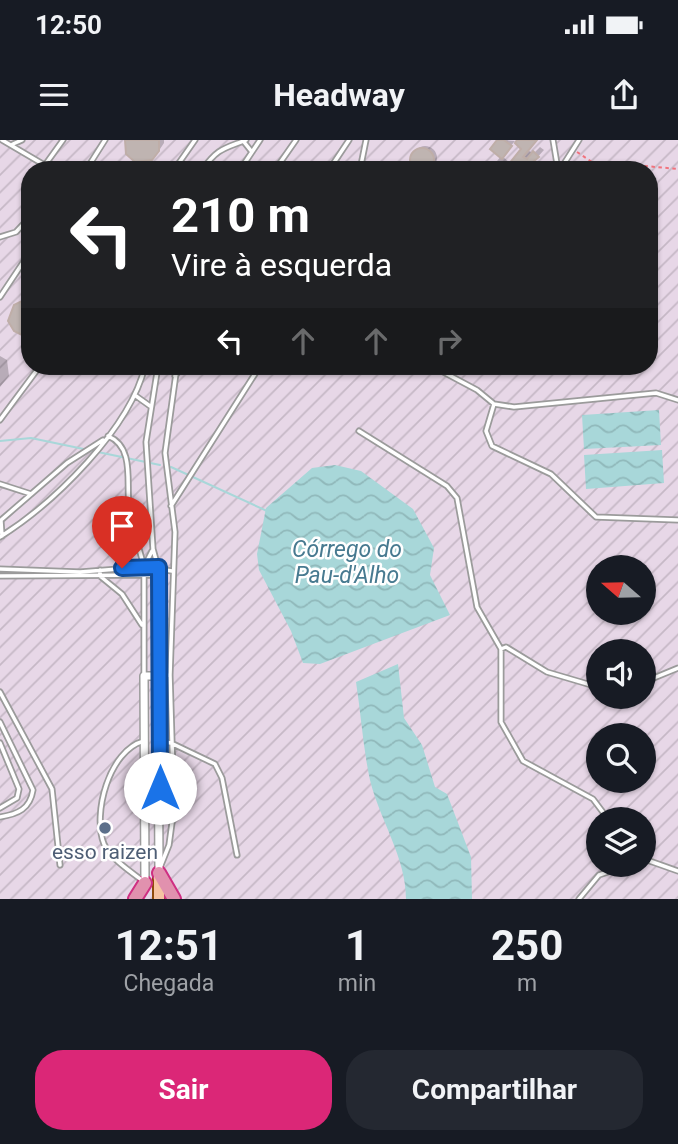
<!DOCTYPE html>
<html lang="pt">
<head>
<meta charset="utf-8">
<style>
  body { margin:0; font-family:Roboto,sans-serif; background:#242831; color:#f1f3f6; height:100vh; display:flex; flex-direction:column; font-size:26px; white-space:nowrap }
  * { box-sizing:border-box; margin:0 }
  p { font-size:23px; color:#9ea1a6 }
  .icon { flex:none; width:38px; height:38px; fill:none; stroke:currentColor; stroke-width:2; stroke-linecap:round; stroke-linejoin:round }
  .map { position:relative; height:759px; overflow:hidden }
  .details { display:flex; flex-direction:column; background:#171b24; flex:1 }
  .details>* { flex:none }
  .hud { position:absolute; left:21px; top:21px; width:637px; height:214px; border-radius:28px; box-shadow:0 2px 5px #0004; background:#202124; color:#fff; overflow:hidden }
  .needle { width:46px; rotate:290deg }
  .fabs { position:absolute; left:586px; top:415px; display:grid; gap:14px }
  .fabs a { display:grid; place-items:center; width:70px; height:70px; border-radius:50%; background:#171b24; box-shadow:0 2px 5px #0004; font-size:35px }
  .pin { position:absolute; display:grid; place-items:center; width:60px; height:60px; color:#fff; margin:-72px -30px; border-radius:50% 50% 50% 0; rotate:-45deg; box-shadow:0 0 7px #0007 }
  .pin .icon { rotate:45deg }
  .me { position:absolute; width:77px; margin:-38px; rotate:0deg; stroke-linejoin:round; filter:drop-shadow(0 0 5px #0008) }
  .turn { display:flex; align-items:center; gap:24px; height:147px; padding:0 35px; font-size:32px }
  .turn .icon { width:91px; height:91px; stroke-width:2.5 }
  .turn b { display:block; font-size:49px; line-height:60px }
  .lanes { display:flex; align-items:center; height:66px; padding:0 35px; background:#0003; justify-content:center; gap:35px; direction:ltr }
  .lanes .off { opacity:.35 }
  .eta { display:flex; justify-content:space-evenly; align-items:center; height:119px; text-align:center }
  .eta b { font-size:42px; font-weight:700; line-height:49px }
  .action { display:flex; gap:14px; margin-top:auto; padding:14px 35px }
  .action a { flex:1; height:80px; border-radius:28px; background:#db2777; color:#fff; font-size:28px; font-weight:700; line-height:80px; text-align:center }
  .action a+a { background:#242831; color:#f1f3f6 }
  .status { display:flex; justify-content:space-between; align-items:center; height:49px; padding:0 35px; background:#171b24; direction:ltr }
  .status svg { height:19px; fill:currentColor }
  header { display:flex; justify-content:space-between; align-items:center; height:91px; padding:0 35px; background:#171b24; font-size:32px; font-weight:700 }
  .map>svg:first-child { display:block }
  .industrial { fill:url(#industrial-furrows); fill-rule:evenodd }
  .water { fill:url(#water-waves) }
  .shadow { fill:#0003 }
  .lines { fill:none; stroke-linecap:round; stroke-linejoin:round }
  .stream { stroke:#a8d7d9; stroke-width:2 }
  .building { fill:#bfb4b1; stroke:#bfaea8; stroke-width:2 }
  .lane-casing { stroke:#9b9b9b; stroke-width:7 }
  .street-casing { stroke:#9b9b9b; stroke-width:10 }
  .primary-casing { stroke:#8e4b0a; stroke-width:14 }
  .highway-casing { stroke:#cf2f82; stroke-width:16 }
  .path { stroke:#f1737d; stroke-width:2; stroke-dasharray:3.5 3.5; stroke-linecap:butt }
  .lane { stroke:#fff; stroke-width:3.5 }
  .street { stroke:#fff; stroke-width:7 }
  .primary { stroke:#f6c3a2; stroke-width:10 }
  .highway { stroke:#e191ae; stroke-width:12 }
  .route-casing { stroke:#114b97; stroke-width:18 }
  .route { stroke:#1a73e8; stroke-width:12 }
  .service-dot { fill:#5c6f8a; stroke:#fff; stroke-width:2.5 }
  .labels { text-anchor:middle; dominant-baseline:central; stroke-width:5; stroke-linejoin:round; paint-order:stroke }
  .service-label { font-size:21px; fill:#4e5e75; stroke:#fff }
  .water-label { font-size:23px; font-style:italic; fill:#477a90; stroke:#fff }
</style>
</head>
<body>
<div class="status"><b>12:50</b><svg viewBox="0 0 49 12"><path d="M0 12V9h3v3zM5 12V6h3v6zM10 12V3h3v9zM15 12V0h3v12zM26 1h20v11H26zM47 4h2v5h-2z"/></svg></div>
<header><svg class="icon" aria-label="menu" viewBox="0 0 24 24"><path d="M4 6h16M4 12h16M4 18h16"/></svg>Headway<svg class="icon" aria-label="share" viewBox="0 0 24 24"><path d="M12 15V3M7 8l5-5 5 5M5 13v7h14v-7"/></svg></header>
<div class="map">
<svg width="678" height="759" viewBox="0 0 678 759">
  <defs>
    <pattern id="industrial-furrows" width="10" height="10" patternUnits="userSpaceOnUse" patternTransform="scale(1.75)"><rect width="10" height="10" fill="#e7d7e7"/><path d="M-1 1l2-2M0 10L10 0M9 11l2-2" fill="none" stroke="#c6b8c6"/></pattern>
    <pattern id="water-waves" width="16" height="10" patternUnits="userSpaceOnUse" patternTransform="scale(1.75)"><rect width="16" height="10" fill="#a8d7d9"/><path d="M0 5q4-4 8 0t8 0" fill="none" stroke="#90b8ba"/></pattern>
  </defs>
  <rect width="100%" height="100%" fill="#eee9e5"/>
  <path class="industrial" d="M0,0h678v759h-678zM30,30h619v196h-619zM598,427h46v45h-46zM598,511h46v45h-46zM598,595h46v45h-46zM598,679h46v45h-46z"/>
  <path class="water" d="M659,270l2,35 -77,4 -2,-34z
    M662,310l2,33 -78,6 -2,-34z
    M335,325l26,6 52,38 21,39 -4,27 20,40 -130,49 -17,-1 -12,-32 -32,-61 -2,-16 9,-46 46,-40z
    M398,524l6,54 18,27 13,42 12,7 24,63 1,42h-66c0,-42 -26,-78 -36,-119 -7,-32 -9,-66 -14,-98z"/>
  <path class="shadow" d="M128,0h36v3l-6,9z
    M499,0l16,1 -13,15 9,8 13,-16 -4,-8h16l-8,10 5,4 7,-7 4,3 -10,11 10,4 -4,5h-23l-4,-4 -3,4h-20l11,-14z
    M413 18a12 12 0 1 1 24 0a12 12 0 1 1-24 0Z
    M0,216l7,4 2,16 -9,11z"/>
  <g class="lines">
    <path class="stream" d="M0,301l31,-3 129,27
      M171,327l96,44"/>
  </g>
  <path class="building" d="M125,0h34v11l-7,9 -17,2 -9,-8z
    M497,0h7l8,6 -10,13 -12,-10z
    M517,0h20l-14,17 4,2 6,-8 6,6 -11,9 10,4h-24l-6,-5 13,-16 -6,-6z
    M410 20a12 12 0 1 1 24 0a12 12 0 1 1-24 0Z
    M24,160l6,1v35h-6l-10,-5 -6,-10 6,-16z"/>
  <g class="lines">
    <defs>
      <path id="lane" d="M2,0l51,30
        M553,0l5,30
        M244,2l8,10
        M13,4l9,-4
        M45,25l18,-25
        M86,30l19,-30
        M174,30l21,-30
        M202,30c16,-22 21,-21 44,-30
        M240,30l20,-30
        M275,30l21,-30
        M329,30l20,-30
        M360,30l6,-30
        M560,30l19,-30
        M0,97l16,-5 14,-15
        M0,157l30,-45
        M158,226l-12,76 7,107 5,18v109l11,-1
        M432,226l45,24 17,14 20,3 142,-14 22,7
        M175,236l8,-10
        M136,256l14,10
        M494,264l-8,27 6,15 59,28 45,43 82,3
        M0,280l40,-54
        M359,291l88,55 10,12 20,109 24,42
        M108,296c27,11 18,47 21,70 3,21 10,41 15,61
        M0,344l31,10
        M171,366l89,-140
        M0,381l67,-58 36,-23
        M1,381l1,15
        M0,397c54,-34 130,-108 145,-171
        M0,429l80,3 64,-5 28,4
        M100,430v6l22,18 20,31
        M0,436l159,-1
        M144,534v-107l8,-16
        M644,542l34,-14
        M598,547l-51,-15 -41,-25 -5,2v73l22,39 70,38 15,20
        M0,552l52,97 8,76
        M0,582l33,68c-3,19 -15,24 -33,27
        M159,601l12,2 44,21 7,14 15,77
        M0,603l19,46 -2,9 -17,10
        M644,719l34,12
        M161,725l8,-20 5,-37 -4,-133 5,-143 -10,-79 12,-87
        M143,741c-12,-9 -33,-23 -39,-37 -12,-30 5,-94 40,-103
        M579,759l20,-24 32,-11"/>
      <path id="street" d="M145,743l-1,-207h14l1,197"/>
      <path id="primary" d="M159,733v26"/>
      <path id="highway" d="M159,733l15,26
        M135,759l10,-16"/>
    </defs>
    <use href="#lane" class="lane-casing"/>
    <use href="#street" class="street-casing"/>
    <use href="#primary" class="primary-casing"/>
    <use href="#highway" class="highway-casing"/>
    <path class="path" d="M577,12l27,18
      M631,30l14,-4 33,3"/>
    <use href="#lane" class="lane"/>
    <use href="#street" class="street"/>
    <use href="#primary" class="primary"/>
    <use href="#highway" class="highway"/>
  </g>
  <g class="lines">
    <defs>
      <path id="route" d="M122,428l37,-1 1,221"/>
    </defs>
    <use href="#route" class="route-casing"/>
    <use href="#route" class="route"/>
  </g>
  <circle class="service-dot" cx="105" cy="688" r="7"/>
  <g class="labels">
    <g class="service-label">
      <text x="105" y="712">esso raizen</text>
    </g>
    <g class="water-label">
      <text x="347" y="409">Córrego do<tspan x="347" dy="26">Pau-d'Alho</tspan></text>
    </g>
  </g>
</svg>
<div class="fabs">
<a><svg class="needle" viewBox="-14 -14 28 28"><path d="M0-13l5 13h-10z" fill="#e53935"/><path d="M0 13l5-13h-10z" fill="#9ea1a6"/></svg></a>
<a><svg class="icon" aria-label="sound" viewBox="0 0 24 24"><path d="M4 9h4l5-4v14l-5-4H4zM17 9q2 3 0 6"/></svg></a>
<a><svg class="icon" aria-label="search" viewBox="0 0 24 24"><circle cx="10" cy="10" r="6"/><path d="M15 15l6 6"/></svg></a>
<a><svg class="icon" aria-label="layers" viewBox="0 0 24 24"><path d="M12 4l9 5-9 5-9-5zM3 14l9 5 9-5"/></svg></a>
</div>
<div class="pin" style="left:122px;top:428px;background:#d93025"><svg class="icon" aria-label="arrive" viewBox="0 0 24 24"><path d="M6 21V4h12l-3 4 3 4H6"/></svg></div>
<svg class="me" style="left:160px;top:648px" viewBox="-20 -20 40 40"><circle r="19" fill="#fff"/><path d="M0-13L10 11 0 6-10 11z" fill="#1a73e8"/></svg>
<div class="hud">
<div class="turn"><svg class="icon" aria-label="left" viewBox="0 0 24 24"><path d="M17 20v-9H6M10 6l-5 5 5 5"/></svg><div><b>210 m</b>Vire à esquerda</div></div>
<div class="lanes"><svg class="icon" aria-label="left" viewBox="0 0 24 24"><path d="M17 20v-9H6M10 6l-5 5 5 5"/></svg><svg class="icon off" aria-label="ahead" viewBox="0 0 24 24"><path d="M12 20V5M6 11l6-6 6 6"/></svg><svg class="icon off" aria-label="ahead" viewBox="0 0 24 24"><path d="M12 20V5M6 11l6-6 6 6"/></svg><svg class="icon off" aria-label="right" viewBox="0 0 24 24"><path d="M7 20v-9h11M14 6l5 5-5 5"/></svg></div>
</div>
</div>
<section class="details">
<div class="eta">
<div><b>12:51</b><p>Chegada</p></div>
<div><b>1</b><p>min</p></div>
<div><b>250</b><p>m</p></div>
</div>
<div class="action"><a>Sair</a><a>Compartilhar</a></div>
</section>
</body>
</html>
